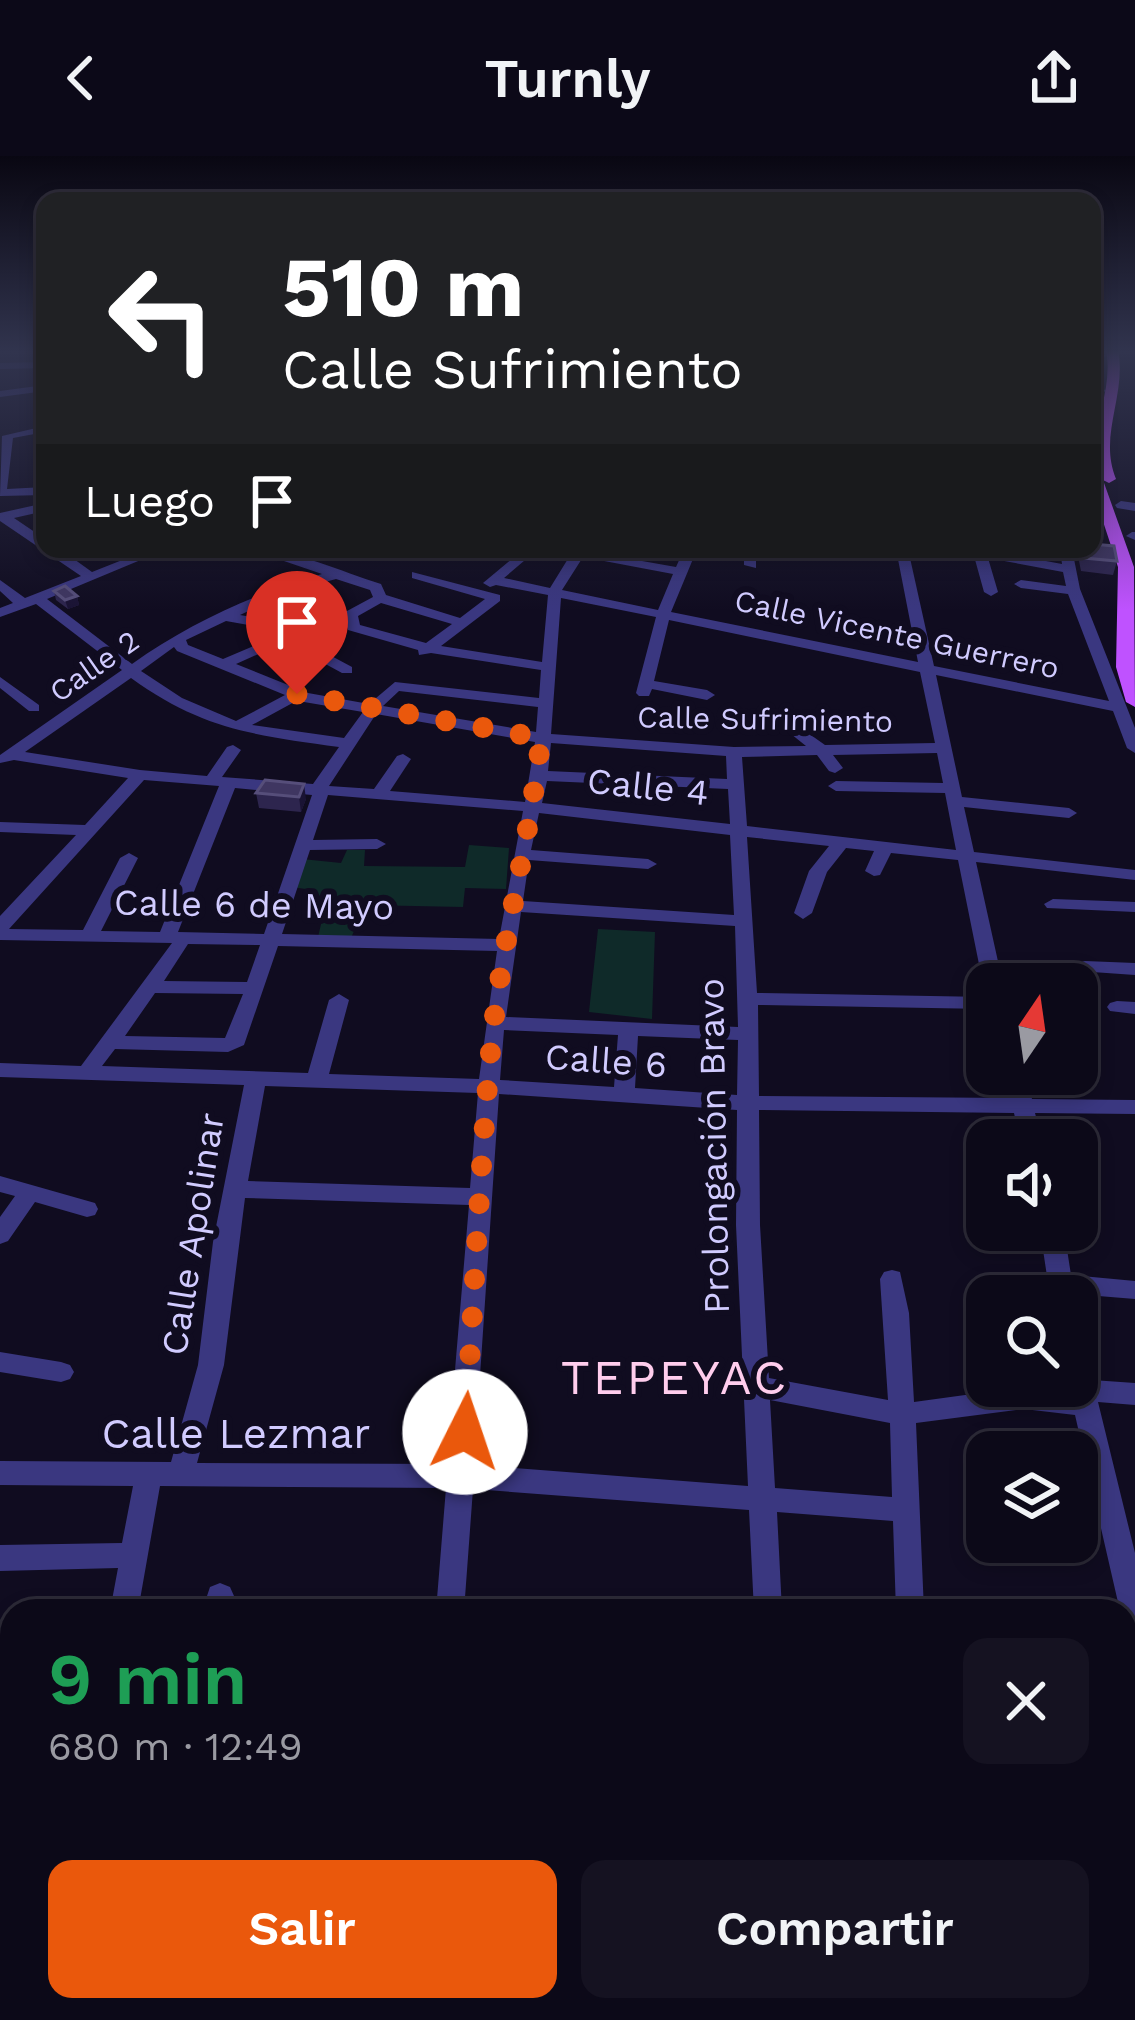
<!DOCTYPE html>
<html lang="es">
<head>
<meta charset="utf-8">
<style>
  body { margin:0; font-family:"Work Sans",sans-serif; background:#151221; color:#f1f3f6; height:100vh; display:flex; flex-direction:column; font-size:45px; white-space:nowrap }
  * { box-sizing:border-box; margin:0 }
  p { font-size:39px; color:#9a9aa2 }
  .icon { flex:none; width:66px; height:66px; fill:none; stroke:currentColor; stroke-width:2; stroke-linecap:round; stroke-linejoin:round }
  .map { position:relative; flex:1; overflow:hidden }
  .details { position:absolute; left:0px; top:1443px; width:1137px; height:423px; display:flex; flex-direction:column; background:#0c0918; border-radius:36px 36px 0 0; box-shadow:0 6px 18px #0003,0 0 0 3px #2c2a37 }
  .details>* { flex:none }
  .banner { position:absolute; left:36px; top:36px; width:1065px; height:366px; border-radius:24px; box-shadow:0 6px 18px #0003,0 0 0 3px #2c2a37; background:#202124; color:#fff; overflow:hidden }
  .needle { width:78px; rotate:13deg }
  .fabs { position:absolute; left:966px; top:807px; display:grid; gap:24px }
  .fabs a { display:grid; place-items:center; width:132px; height:132px; border-radius:24px; background:#0c0918; box-shadow:0 6px 18px #0003,0 0 0 3px #2c2a37; font-size:60px }
  .pin { position:absolute; display:grid; place-items:center; width:102px; height:102px; color:#fff; margin:-123px -51px; border-radius:50% 50% 50% 0; rotate:-45deg; box-shadow:0 0 12px #0007 }
  .pin .icon { rotate:45deg }
  .me { position:absolute; width:132px; margin:-66px; rotate:4deg; stroke-linejoin:round; filter:drop-shadow(0 0 9px #0008) }
  .turn { display:flex; align-items:center; gap:42px; height:252px; padding:0 48px; font-size:54px }
  .turn .icon { width:156px; height:156px; stroke-width:2.5 }
  .turn b { display:block; font-size:84px; line-height:102px }
  .then { display:flex; align-items:center; height:114px; padding:0 48px; background:#0003; gap:24px; font-size:45px }
  .round { display:grid; place-items:center; flex:none; width:126px; height:126px; border-radius:24px; background:#151221 }
  .head { display:flex; align-items:center; justify-content:space-between; height:204px; padding:0 48px }
  h1 { font-size:72px; font-weight:600; line-height:90px; color:#1e9e55 }
  .cta { display:flex; gap:24px; margin-top:auto; padding:24px 48px }
  .cta a { flex:1; height:138px; border-radius:24px; background:#ea580c; color:#fff; font-size:48px; font-weight:600; line-height:138px; text-align:center }
  .cta a+a { background:#151221; color:#f1f3f6 }
  header { display:flex; justify-content:space-between; align-items:center; height:156px; padding:0 48px; background:#0c0918; font-size:54px; font-weight:600 }
  .map>svg:first-child { display:block }
  .green { fill:#0f2a29 }
  .lines { fill:none; stroke-linecap:round; stroke-linejoin:round }
  .minor { fill:#3a3780; fill-rule:evenodd }
  .major { fill:#bf52ff; fill-rule:evenodd }
  .wall { fill:#2d254e }
  .shaded-wall { fill:#1a1334 }
  .building { fill:#3f3661; stroke:#564e7a; stroke-width:3 }
  .route { stroke:#ea580c; stroke-width:21; stroke-dasharray:0 37.8 }
  .labels { text-anchor:middle; dominant-baseline:central; stroke-width:12; stroke-linejoin:round; paint-order:stroke }
  .far-street-label { font-size:30px; fill:#d1cbff; stroke:#100c20 }
  .street-label { font-size:36px; fill:#d1cbff; stroke:#100c20 }
  .near-street-label { font-size:42px; fill:#d1cbff; stroke:#100c20 }
  .near-neighbourhood-label { font-size:48px; letter-spacing:3px; fill:#ffcded; stroke:#100c20 }
</style>
</head>
<body>
<header><svg class="icon" aria-label="back" viewBox="0 0 24 24"><path d="M15 5l-7 7 7 7"/></svg>Turnly<svg class="icon" aria-label="share" viewBox="0 0 24 24"><path d="M12 15V3M7 8l5-5 5 5M5 13v7h14v-7"/></svg></header>
<div class="map">
<svg width="1135" height="1864" viewBox="0 0 1135 1864">
  <rect width="100%" height="100%" fill="#100c20"/>
  <path class="green" d="M469,689l40,3 -3,41 -41,-1 -2,19 -98,-2 -14,33 -33,-1 8,-34 -18,-4 -2,-10 -15,-2 11,-28 39,4 6,-13h18l-1,16 101,1z
    M598,773l57,3 -3,87 -63,-7z"/>
  <g class="lines">
    <path class="minor" d="M1092,196l18,4 -18,2z
      M45,206v6l-45,1v-6z
      M45,229v6l-45,6v-6z
      M1092,231l18,4 -18,2z
      M45,270v6l-32,6 -6,51 38,-2v8l-45,1 2,-60z
      M1121,345l14,2v8l-18,-3 -2,-3z
      M45,347v8l-31,7 31,21v10h15l32,23 58,-23h17l-120,50 85,65c58,-41 122,-70 190,-90l-73,-25c44,0 90,22 132,35l5,11 74,23 25,-19 -73,-21v-6l88,23v6l-59,45 101,16 6,-67 -52,-10 -6,2 -7,-4 41,-34h14l-34,29 46,10 24,-39 102,18 5,-11 5,-1 7,4 -22,53 247,50 -22,-113h12l26,117 175,35 -41,-107 -47,-6 -7,-4 7,-4 45,6 -3,-14 -75,-14 10,34 -7,4 -7,-4 -10,-36 -22,-7h28l82,15 -2,-15h12l8,40 55,139v25l-8,-5 -14,-37 -177,-36 26,122 107,11 8,5 -8,5 -105,-11 10,45 161,18v10l-159,-18 27,122h-16v5l-4,-5 -25,-124 -67,-7 -11,22 -6,1 -9,-5 9,-20 -28,-3 -19,24 -15,41 -9,6 -9,-6 15,-42 20,-25 -82,-9 10,156 230,4v12l-229,-4 1,91 251,2 -5,-24h20l7,25 103,1v14l-100,-1 7,27h-22l-6,-27 -255,-3 1,115 9,153 119,22 -8,-121 4,-7 8,-2 8,2 9,41 5,89 110,-15 46,6 -2,-7h9v-27l9,3 6,18 43,3v22l-37,-3 37,151v73l-10,-4v-11h-5l-45,-196 -51,-6 -108,14 8,188h-28l-3,-90 -116,-9 5,99h-28l-5,-101 -276,-21 -9,122h-28l10,-123 -286,-2 -22,125h-28l8,-43 -118,3v-26l122,-2 11,-57 -133,-1v-24l171,1 27,-97 15,-123 31,-157 -244,-8v-14l81,3 91,-123 -172,-3v-24l76,-81 -76,-3v-10l85,3 43,-47 -114,-18 -14,3v-8l122,-85 -86,-66 -36,13v-9l13,-5 -13,-12v-11l25,18 56,-22 -81,-55v-8zM583,401l90,17 -15,36 -96,-20zM336,423l34,11 3,7 -26,14 -54,-20zM280,440l56,21 -37,21 -36,-19 -23,-4zM561,442l95,19 -20,76 3,3h10l3,-7 55,11 8,-5 -8,-5 -53,-9 15,-61 251,52 15,71 -110,2 -44,-31 -5,2v6l30,24 -72,1 -183,-13zM381,447l71,21 -26,19 -66,-18 -2,-9zM226,465l28,5 21,11 -52,22 -35,-14 -2,-5zM346,467l2,7 70,20 1,5 12,-2 110,17 -2,28 -144,-16 -26,22 -61,-11 -72,-29 49,-22 57,31h10v-6l-43,-23zM174,491l3,4 108,44 -49,26 -54,-23 -41,-27zM131,522c72,52 123,57 208,69l-26,37 -91,-7 19,-27 -8,-5 -6,2 -20,29 -67,-6 -115,-18zM399,535l139,16 -2,25 -153,-26zM298,544l6,2 59,10 -19,26 -92,-13zM376,558l159,28 -10,60 -135,-11 21,-32 -8,-5 -6,2 -23,33 -45,-3zM551,587l175,13 1,23 -179,-8zM937,597l6,30 -107,-2 -8,5 8,5 109,2 11,57 -209,-24 -5,-69 75,-2 12,16 6,2 8,-5 -10,-13zM144,624l75,6 -59,146 -59,-1 37,-73 -9,-5 -9,5 -37,72 -74,-1zM547,625l181,8 2,35 -188,-21zM235,632l77,7 -48,139 -86,-2zM328,639l195,16 -24,128 -217,-5 28,-84 67,-1 9,-5 -9,-5 -64,1zM539,657l191,22 4,80 -211,-14 6,-41 119,9 9,-5 -9,-5 -117,-9zM521,756l214,14 3,101 -232,-10zM188,788l72,1 -13,37 -83,-1zM278,790l219,5 -18,128 -150,-5 20,-74 -10,-6 -10,6 -21,73 -206,-7 13,-17 113,3 16,-7zM155,837l88,1 -18,44 -100,-2zM504,874l114,5 -4,52 -114,-7zM638,880l100,4 -1,55 -102,-7zM265,930l213,7 -8,95 -222,-7zM499,938l238,16 -1,115 12,261 -274,-21zM245,1042l224,7 -22,259 -250,-1 27,-98zM770,1244l120,23 2,74 -117,-9z
      M1132,376h3v8l-9,-4z
      M744,393h12v19l-12,-3z
      M0,521l39,28v6h-10l-29,-23z
      M1053,743l82,3v10l-88,-4 -3,-4z
      M1085,805l50,2v12l-57,-4 -3,-4 3,-4z
      M1117,845l18,1v12l-25,-3 -3,-4 3,-4z
      M0,1020l95,27 3,6 -3,6 -8,2 -52,-15 -27,39 -8,3v-27l15,-21 -15,-4z
      M1040,1074h24l7,45 64,6v18l-61,-5 -24,2z
      M0,1196l61,10 9,3 4,7 -4,7 -9,3 -61,-10z
      M220,1427l10,4 4,9 -4,15h-28l8,-24z
      M1125,1504l10,1v28l-10,-1z
      M12,1526v30l-12,1v-30z
      M12,1580v139l-12,5v-136z
      M1125,1704l10,2v32l-10,-2z
      M0,1845h12v9h139l-4,10h-147z
      M426,1854h34l1,10h-36z
      M785,1854h34l1,10h-36z
      M922,1854h34l2,10h-36z"/>
    <path class="major" d="M1106,194h12c9,45 -20,85 -2,129l-7,4 -6,-3 31,87 1,140 -9,-5 -10,-35 2,-100 -26,-79v-24l5,2c-7,-40 17,-76 9,-116z"/>
  </g>
  <path class="wall" d="M1080,393h12l25,12 -4,14 -32,-4 -3,-15z
    M54,435l23,5 2,9 -11,4 -12,-9z
    M265,624l41,19 -5,13 -42,-4 -3,-15z"/>
  <path class="shaded-wall" d="M77,440l2,9 -11,4 -3,-9z
    M304,628l2,15 -5,13 -2,-15z"/>
  <path class="building" d="M1092,388l22,2 3,15 -33,-3 -1,-9h9z
    M65,430l12,10 -12,4 -11,-9z
    M265,624l39,4 -5,13 -43,-4z"/>
  <linearGradient id="sky" x2="0" y2="1"><stop stop-color="#090712"/><stop offset="0.43" stop-color="#31344e"/><stop offset="1" stop-color="#31344e" stop-opacity="0"/></linearGradient>
  <rect width="1135" height="455" fill="url(#sky)"/>
  <g class="lines">
    <path class="route" d="M297,538l244,44c-11,102 -40,205 -50,309 -12,128 -17,257 -26,385"/>
  </g>
  <g class="labels">
    <g class="far-street-label">
      <text transform="translate(897 478) rotate(12)">Calle Vicente Guerrero</text>
      <text transform="translate(94 510) rotate(-35)">Calle 2</text>
      <text transform="translate(765 563) rotate(1)">Calle Sufrimiento</text>
    </g>
    <g class="street-label">
      <text transform="translate(648 631) rotate(6)">Calle 4</text>
      <text transform="translate(254 749) rotate(1)">Calle 6 de Mayo</text>
      <text transform="translate(606 905) rotate(4)">Calle 6</text>
      <text transform="translate(714 990) rotate(-91)">Prolongación Bravo</text>
      <text transform="translate(193 1078) rotate(-81)">Calle Apolinar</text>
    </g>
    <g class="near-street-label">
      <text x="236" y="1277">Calle Lezmar</text>
    </g>
    <g class="near-neighbourhood-label">
      <text x="675" y="1221">TEPEYAC</text>
    </g>
  </g>
</svg>
<div class="fabs">
<a><svg class="needle" viewBox="-14 -14 28 28"><path d="M0-13l5 13h-10z" fill="#e53935"/><path d="M0 13l5-13h-10z" fill="#9a9aa2"/></svg></a>
<a><svg class="icon" aria-label="sound" viewBox="0 0 24 24"><path d="M4 9h4l5-4v14l-5-4H4zM17 9q2 3 0 6"/></svg></a>
<a><svg class="icon" aria-label="search" viewBox="0 0 24 24"><circle cx="10" cy="10" r="6"/><path d="M15 15l6 6"/></svg></a>
<a><svg class="icon" aria-label="layers" viewBox="0 0 24 24"><path d="M12 4l9 5-9 5-9-5zM3 14l9 5 9-5"/></svg></a>
</div>
<div class="pin" style="left:297px;top:538px;background:#d93025"><svg class="icon" aria-label="arrive" viewBox="0 0 24 24"><path d="M6 21V4h12l-3 4 3 4H6"/></svg></div>
<svg class="me" style="left:465px;top:1276px" viewBox="-20 -20 40 40"><circle r="19" fill="#fff"/><path d="M0-13L10 11 0 6-10 11z" fill="#ea580c"/></svg>
<div class="banner">
<div class="turn"><svg class="icon" aria-label="left" viewBox="0 0 24 24"><path d="M17 20v-9H6M10 6l-5 5 5 5"/></svg><div><b>510 m</b>Calle Sufrimiento</div></div>
<div class="then">Luego<svg class="icon" aria-label="arrive" viewBox="0 0 24 24"><path d="M6 21V4h12l-3 4 3 4H6"/></svg></div>
</div>
<section class="details">
<div class="head"><div><h1>9 min</h1><p>680 m · 12:49</p></div><a class="round"><svg class="icon" aria-label="close" viewBox="0 0 24 24"><path d="M6 6l12 12M18 6L6 18"/></svg></a></div>
<div class="cta"><a>Salir</a><a>Compartir</a></div>
</section>
</div>
</body>
</html>
